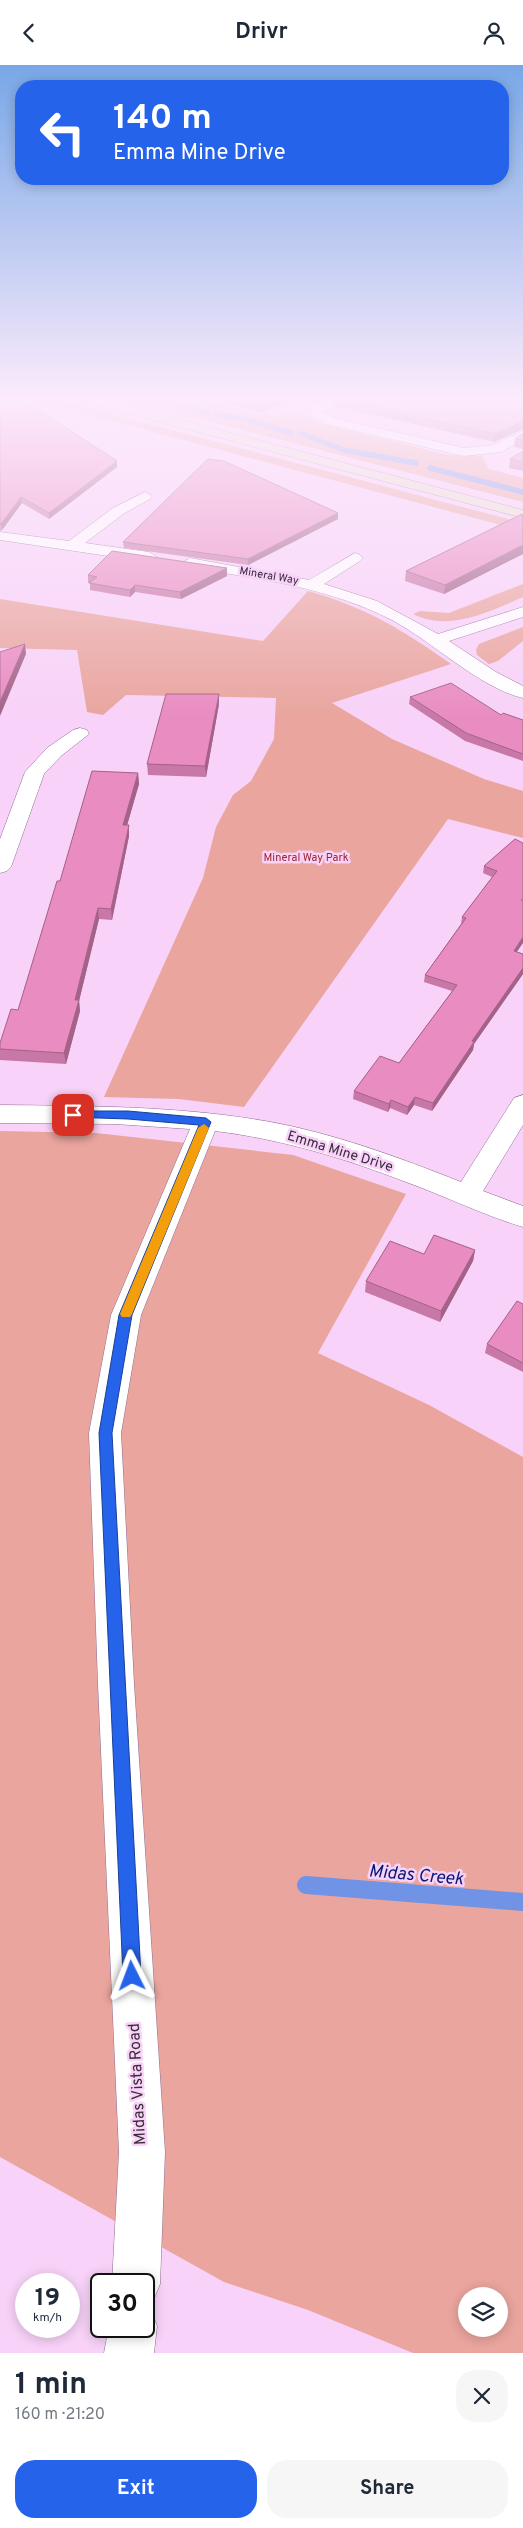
<!DOCTYPE html>
<html lang="en">
<head>
<meta charset="utf-8">
<style>
  body { margin:0; font-family:Overpass,sans-serif; background:#f6f6f7; color:#1f2937; height:100vh; display:flex; flex-direction:column; font-size:19px; white-space:nowrap }
  * { box-sizing:border-box; margin:0 }
  p { font-size:16px; color:#747a83 }
  .icon { flex:none; width:28px; height:28px; fill:none; stroke:currentColor; stroke-width:2; stroke-linecap:round; stroke-linejoin:round }
  .map { position:relative; height:2288px; overflow:hidden }
  .panel { display:flex; flex-direction:column; background:#fff; flex:1 }
  .panel>* { flex:none }
  .hud { position:absolute; left:15px; top:15px; width:494px; height:105px; border-radius:20px; box-shadow:0 2px 12px #0003; background:#2563eb; color:#fff; overflow:hidden }
  .controls { position:absolute; left:458px; top:2222px; display:grid; gap:10px }
  .controls a { display:grid; place-items:center; width:50px; height:50px; border-radius:50%; background:#fff; box-shadow:0 2px 12px #0003; font-size:25px }
  .speed { position:absolute; left:15px; top:2208px; display:flex; gap:10px; font-size:25px; font-weight:700; text-align:center }
  .speed>* { display:grid; place-content:center; width:65px; height:65px; border-radius:50%; background:#fff; box-shadow:0 2px 12px #0003; line-height:1 }
  .speed small { font-size:12px; font-weight:400 }
  .speed .limit { border:2px solid #111; border-radius:8px; background:#fff; color:#111 }
  .pin { position:absolute; display:grid; place-items:center; width:42px; height:42px; color:#fff; margin:-21px; border-radius:10px; box-shadow:0 2px 8px #0006 }
  .me { position:absolute; width:55px; margin:-28px; rotate:357deg; stroke-linejoin:round; filter:drop-shadow(0 0 4px #0008) }
  .turn { display:flex; align-items:center; gap:18px; height:105px; padding:0 15px; font-size:22px }
  .turn .icon { width:65px; height:65px; stroke-width:2.5 }
  .turn b { display:block; font-size:35px; line-height:42px }
  .round { display:grid; place-items:center; flex:none; width:52px; height:52px; border-radius:20px; background:#f6f6f7 }
  .overview { display:flex; align-items:center; justify-content:space-between; height:85px; padding:0 15px }
  h1 { font-size:30px; font-weight:700; line-height:38px }
  .action { display:flex; gap:10px; margin-top:auto; padding:10px 15px }
  .action a { flex:1; height:58px; border-radius:20px; background:#2563eb; color:#fff; font-size:20px; font-weight:700; line-height:58px; text-align:center }
  .action a+a { background:#f6f6f7; color:#1f2937 }
  header { display:flex; justify-content:space-between; align-items:center; height:65px; padding:0 15px; background:#fff; font-size:22px; font-weight:700 }
  .map>svg:first-child { display:block }
  .green { fill:#e9a59e; fill-rule:evenodd }
  .lines { fill:none; stroke-linecap:round; stroke-linejoin:round }
  .stream-far1 { stroke:#7093e6; stroke-width:5.5 }
  .stream { stroke:#7093e6; stroke-width:18 }
  .street-casing { stroke:#8f6e90; stroke-width:1 }
  .secondary-casing { stroke:#8f6e90; stroke-width:1 }
  .street { fill:#fff; fill-rule:evenodd }
  .secondary { fill:#e9e0cd; fill-rule:evenodd }
  .wall { fill:#c878a6 }
  .shaded-wall { fill:#a36287 }
  .building { fill:#e98cc1; stroke:#a36287 }
  .route { fill:#2563eb; stroke:#184099 }
  .slow { fill:#f59e0b }
  .labels { text-anchor:middle; dominant-baseline:central; stroke-width:5; stroke-linejoin:round; paint-order:stroke }
  .far-street-label { font-size:11px; fill:#392b39; stroke:#f8d2f8 }
  .far-park-label { font-size:11px; fill:#9d2224; stroke:#f8d2f8 }
  .street-label { font-size:14px; fill:#392b39; stroke:#f8d2f8 }
  .near-street-label { font-size:16px; fill:#392b39; stroke:#f8d2f8 }
  .near-water-label { font-size:18px; font-style:italic; fill:#061978; stroke:#f8d2f8 }
</style>
</head>
<body>
<header><svg class="icon" aria-label="back" viewBox="0 0 24 24"><path d="M15 5l-7 7 7 7"/></svg>Drivr<svg class="icon" aria-label="person" viewBox="0 0 24 24"><circle cx="12" cy="8" r="4"/><path d="M4 21q1-7 8-7t8 7"/></svg></header>
<div class="map">
<svg width="523" height="2288" viewBox="0 0 523 2288">
  <rect width="100%" height="100%" fill="#f8d2f8"/>
  <path class="green" d="M30,334h25l468,124v8z
    M121,334h81l68,17 33,-3 16,10 129,32 34,1 7,13 34,9v24z
    M523,519v13c-34,15 -74,35 -110,17l7,-3 29,2z
    M308,526c57,16 95,39 143,73l-119,39 60,36 92,40 39,12v47l-75,-19 -204,288 -65,-8 -75,-2 99,-219 13,-51 17,-32 18,-14 23,-42 2,-41 -150,-3 -23,20 -16,-3 -10,-62 -77,-2v-49l263,42z
    M523,562v14l-25,20 -9,3 -12,-9 -1,-5 3,-6z
    M0,1066l96,2 197,22 113,39 -88,159 111,52 94,52v896h-110l-105,-43 -84,-28 -224,-125zM466,2231h33v33h-33z"/>
  <g class="lines">
    <path class="stream-far1" d="M159,334l49,14
      M215,349l33,6 43,13
      M300,368l44,17 72,13
      M430,403l93,24"/>
    <path class="stream" d="M306,1820l217,17"/>
    <defs>
      <path id="street" d="M325,334h16l-19,13 12,6 130,30 29,-3 30,-14v9l-22,12 -37,4 -138,-32 -17,-11 5,-9z
        M145,427l7,4 -2,3 -27,15 -38,29 64,9 8,5 -3,3 -5,2 -149,-22v-8l69,9 44,-33z
        M355,488l5,2 3,3 -3,3 -36,23 53,17 61,33 85,-27v10l-74,24 47,31 27,14v12c-43,-10 -90,-56 -131,-78 -62,-32 -133,-42 -202,-52l-8,-5 8,-5 119,22z
        M80,663l7,2 2,4 -28,22 -17,18 -33,93 -4,4 -7,2v-34l25,-67 22,-24 26,-18z
        M523,1030v30l-40,66 40,15v21c-40,-12 -78,-31 -117,-45 -62,-24 -125,-43 -191,-51l-74,184 -20,118 13,251 31,468 -5,132 -7,17 -9,4v-21h-32l7,-132 -21,-468 -9,-251 22,-118 79,-186 -75,-5 -115,-1v-18c89,1 178,1 265,16 68,12 133,36 196,61l53,-84z
        M144,2241l6,3 7,17 -3,27h-50l5,-27h35z"/>
      <path id="secondary" d="M82,334h20l421,111v8l-439,-116z"/>
    </defs>
    <use href="#street" class="street-casing"/>
    <use href="#secondary" class="secondary-casing"/>
    <use href="#street" class="street"/>
    <use href="#secondary" class="secondary"/>
  </g>
  <path class="wall" d="M209,334h84l-32,13z
    M303,334h18l-7,3z
    M334,334h189v30l-29,13 -160,-36z
    M0,335l117,67 -68,52 -27,-16 -20,27 -2,1z
    M523,368v16l-9,-2 1,-8z
    M523,386v20l-14,-3 1,-9z
    M338,448v6l-90,46 -124,-17 -1,-6z
    M523,452v37l-79,40 -39,-13 1,-10z
    M227,503v8l-46,23 -46,-7 -5,5 -40,-7v-7h-2v-8z
    M410,632l113,23v41l-58,-20 -56,-37z
    M219,639l-13,73 -58,-2 -1,-11z
    M138,708l1,11 -12,41 2,11 -17,84 -13,-1 -20,82 1,10 -14,53 -66,-4v-17l18,-33 42,-129z
    M515,774l2,113 6,2v20l-49,70 -1,6 -41,61 -18,-6 -7,10 -17,-7 -2,4 -35,-13 1,-8 45,-28 53,-72 -28,-9 1,-7 36,-51 1,-7 30,-40 -9,-4 1,-7z
    M475,1185l-2,11 -33,61 -75,-30 1,-11 58,-27z
    M523,1239v68l-38,-19 2,-9z"/>
  <path class="shaded-wall" d="M273,334h20l-32,13v-8z
    M314,334h7l-7,3z
    M523,356v8l-29,13 1,-8z
    M117,396v6l-68,52v-6z
    M21,432l1,6 -20,27 -1,-6z
    M338,448v6l-90,46v-6z
    M523,480v9l-79,40 1,-9z
    M227,503v8l-46,23 -1,-7z
    M135,520v7l-5,5v-7z
    M25,579l1,10 -26,62v-14z
    M219,629v10l-13,73 -1,-11z
    M138,708l1,11 -15,52 -1,-11z
    M129,760v11l-17,84 -1,-11z
    M98,843l1,11 -20,82 1,10 -14,53 -2,-11 11,-53z
    M523,872v6l-11,16 2,-8z
    M523,903v6l-49,70 -1,6 -41,61 1,-8 39,-62z
    M415,1032l-1,8 -7,10 1,-8z
    M391,1035l-1,8 -2,4 1,-8z
    M475,1185l-2,11 -33,61 1,-11z"/>
  <path class="building" d="M242,334h31l-12,5z
    M338,334h185v22l-28,13z
    M0,335h23l94,61 -68,52 -28,-16 -20,27h-1z
    M523,368v7l-8,-1z
    M523,386v11l-13,-3z
    M208,394l16,2 114,52 -90,46 -125,-17z
    M522,449l1,3v28l-78,40 -39,-14z
    M112,486l115,17 -47,24 -45,-7 -5,5 -41,-7 8,-6 -9,-2z
    M25,579l-25,58v-50z
    M451,618l50,32 2,-2 20,7v34l-57,-21 -56,-36z
    M166,629h53l-14,72 -58,-2z
    M92,706l46,2 -15,52h6l-18,84 -13,-1 -23,92h4l-15,53 -64,-4v-6l11,-34 7,1 39,-129h3z
    M515,774l8,4v55l-2,2h2v37l-9,14 9,3v14l-51,73 2,1 -41,61 -18,-6 -7,10 -17,-7 -2,4 -35,-13 26,-35 19,7 58,-78 -32,-10 41,-57 -4,-1 35,-46 -13,-5z
    M434,1170l41,15 -34,61 -75,-30 24,-40 34,13z
    M517,1236l6,3v59l-36,-19z"/>
  <linearGradient id="sky" x2="0" y2="1"><stop stop-color="#78a7e7"/><stop offset="0.51" stop-color="#fcebfc"/><stop offset="1" stop-color="#fcebfc" stop-opacity="0"/></linearGradient>
  <rect width="523" height="654" fill="url(#sky)"/>
  <path class="route" d="M73,1046h55l78,7 5,4 -79,193 -20,118 29,543 -3,7 -6,2 -6,-2 -3,-7 -24,-543 20,-118 80,-190 -71,-6 -59,-2v-5z"/>
  <path class="slow" d="M204,1059l5,4 -77,186 -2,3h-8l-2,-3 78,-186z"/>
  <g class="labels">
    <g class="far-street-label">
      <text transform="translate(269 511) rotate(10)">Mineral Way</text>
    </g>
    <g class="far-park-label">
      <text x="306" y="793">Mineral Way Park</text>
    </g>
    <g class="street-label">
      <text transform="translate(340 1087) rotate(17)">Emma Mine Drive</text>
    </g>
    <g class="near-street-label">
      <text transform="translate(138 2019) rotate(-93)">Midas Vista Road</text>
    </g>
    <g class="near-water-label">
      <text transform="translate(416 1811) rotate(5)">Midas Creek</text>
    </g>
  </g>
</svg>
<div class="controls">
<a><svg class="icon" aria-label="layers" viewBox="0 0 24 24"><path d="M12 4l9 5-9 5-9-5zM3 14l9 5 9-5"/></svg></a>
</div>
<div class="speed"><div>19<small>km/h</small></div><div class="limit">30</div></div>
<div class="pin" style="left:73px;top:1050px;background:#d93025"><svg class="icon" aria-label="arrive" viewBox="0 0 24 24"><path d="M6 21V4h12l-3 4 3 4H6"/></svg></div>
<svg class="me" style="left:132px;top:1911px" viewBox="-20 -20 40 40"><path d="M0-17L14 15 0 8-14 15z" fill="#2563eb" stroke="#fff" stroke-width="4"/></svg>
<div class="hud">
<div class="turn"><svg class="icon" aria-label="left" viewBox="0 0 24 24"><path d="M17 20v-9H6M10 6l-5 5 5 5"/></svg><div><b>140 m</b>Emma Mine Drive</div></div>
</div>
</div>
<section class="panel">
<div class="overview"><div><h1>1 min</h1><p>160 m · 21:20</p></div><a class="round"><svg class="icon" aria-label="close" viewBox="0 0 24 24"><path d="M6 6l12 12M18 6L6 18"/></svg></a></div>
<div class="action"><a>Exit</a><a>Share</a></div>
</section>
</body>
</html>
